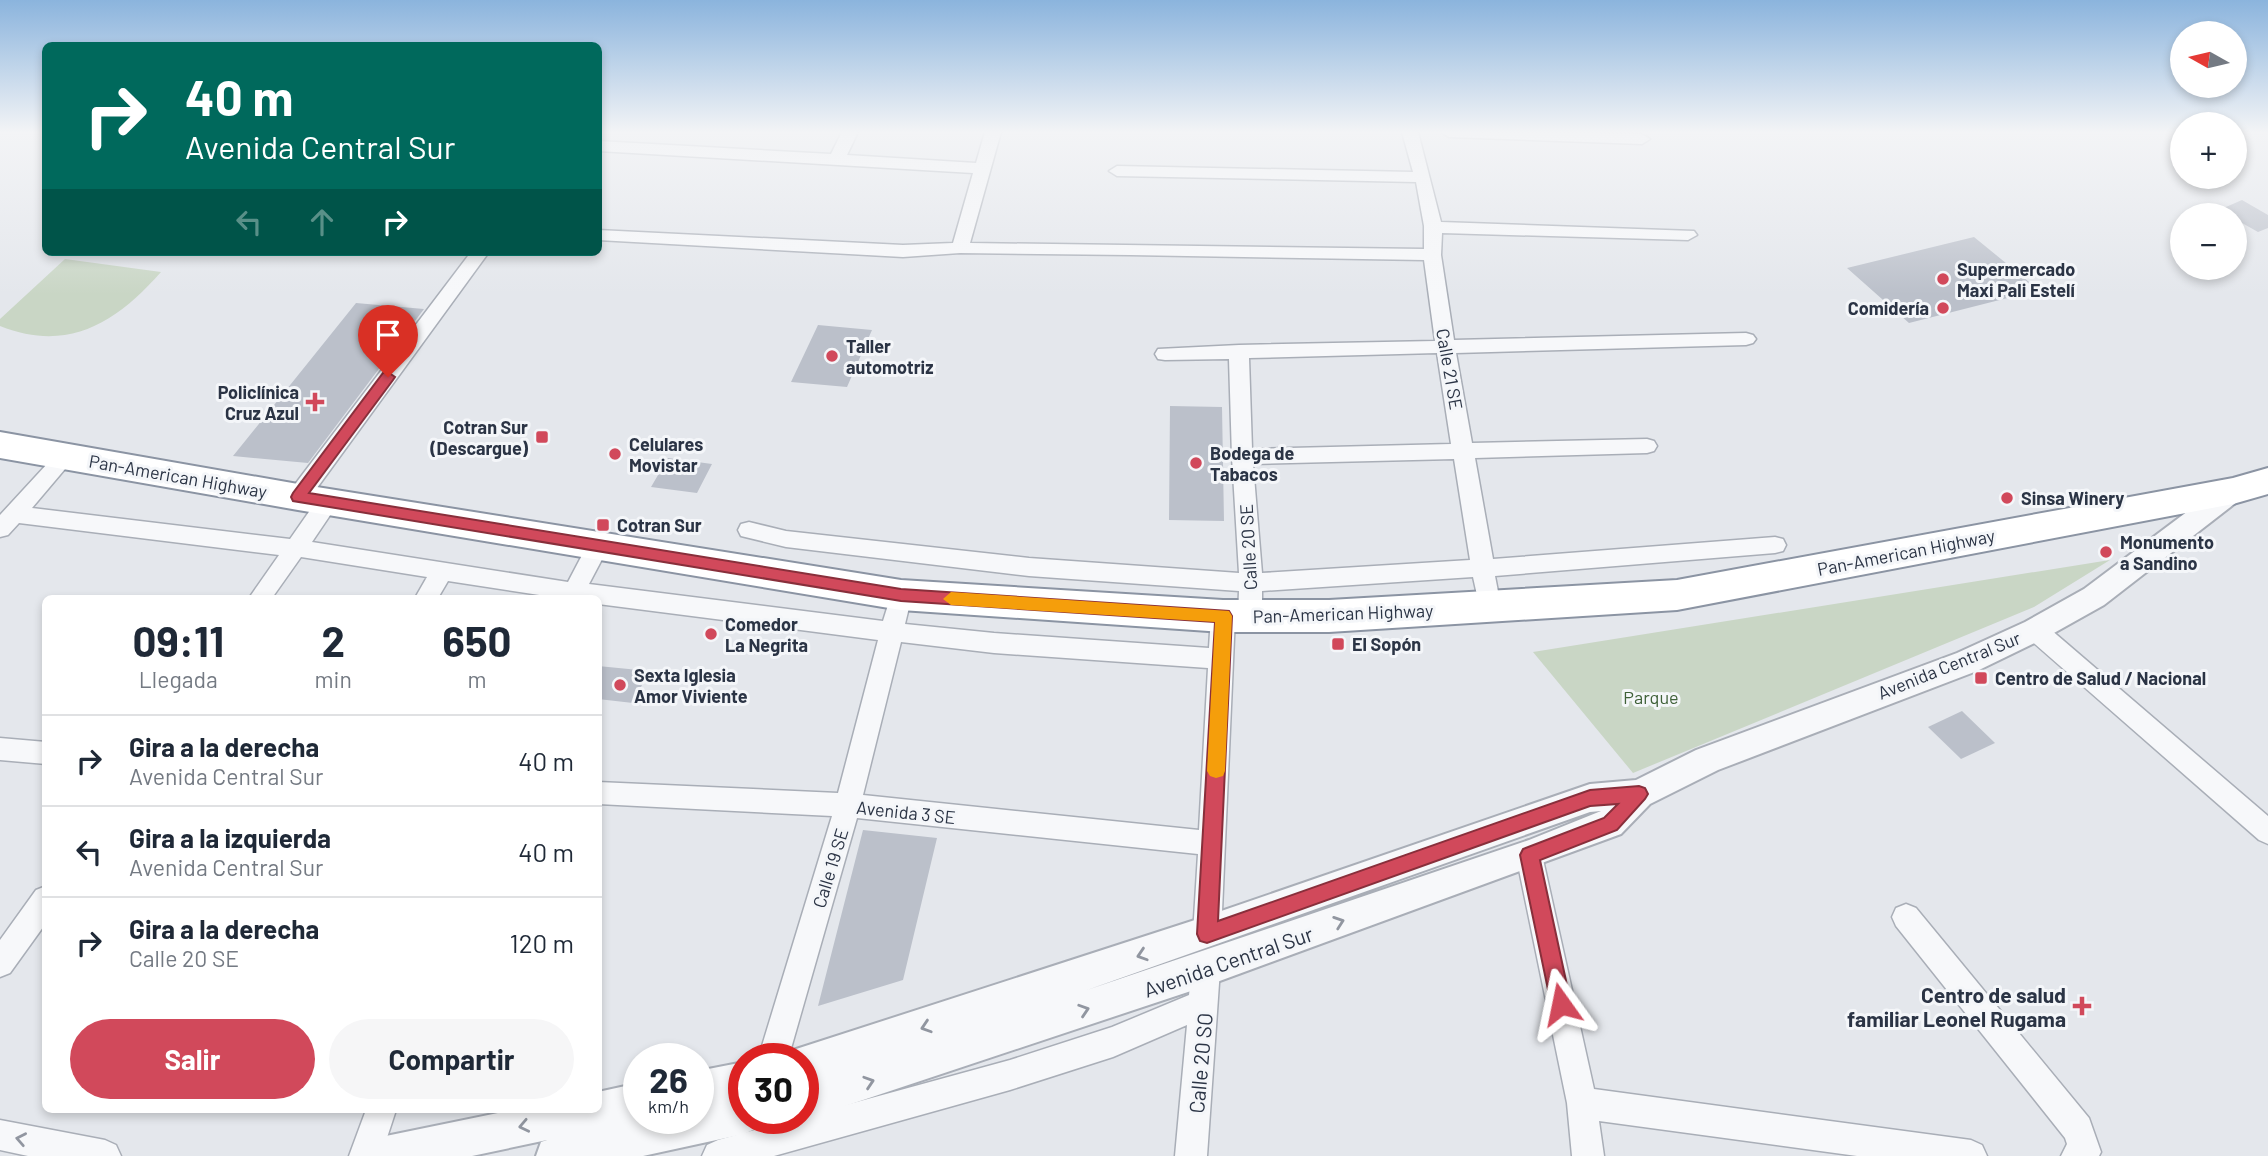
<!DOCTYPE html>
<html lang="es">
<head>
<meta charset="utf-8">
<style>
  body { margin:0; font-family:Barlow,sans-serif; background:#f6f6f7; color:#1f2937; height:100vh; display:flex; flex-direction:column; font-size:26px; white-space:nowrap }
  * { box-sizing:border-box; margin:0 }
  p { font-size:23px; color:#747a83 }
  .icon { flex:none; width:38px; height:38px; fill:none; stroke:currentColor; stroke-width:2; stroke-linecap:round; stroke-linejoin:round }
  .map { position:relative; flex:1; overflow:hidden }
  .details { position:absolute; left:42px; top:595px; width:560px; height:518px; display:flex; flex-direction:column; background:#fff; border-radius:10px; box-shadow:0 4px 10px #0003 }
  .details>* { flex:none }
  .banner { position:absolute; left:42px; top:42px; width:560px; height:214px; border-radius:10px; box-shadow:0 4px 10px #0003; background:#00695c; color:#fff; overflow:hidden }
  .needle { width:46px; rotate:278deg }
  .controls { position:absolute; left:2170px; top:21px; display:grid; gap:14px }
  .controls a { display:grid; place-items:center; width:77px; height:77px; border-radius:50%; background:#fff; box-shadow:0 4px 10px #0003; font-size:35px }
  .speed { position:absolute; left:623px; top:1043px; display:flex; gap:14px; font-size:35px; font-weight:700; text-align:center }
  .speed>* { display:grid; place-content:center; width:91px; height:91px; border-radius:50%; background:#fff; box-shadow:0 4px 10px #0003; line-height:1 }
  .speed small { font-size:18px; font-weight:400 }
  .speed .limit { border:10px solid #d22; background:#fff; color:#111 }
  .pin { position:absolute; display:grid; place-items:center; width:60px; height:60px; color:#fff; margin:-72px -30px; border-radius:50% 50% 50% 0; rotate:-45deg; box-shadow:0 0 7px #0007 }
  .pin .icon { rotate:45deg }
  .me { position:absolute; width:77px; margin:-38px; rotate:348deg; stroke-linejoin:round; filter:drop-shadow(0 0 5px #0008) }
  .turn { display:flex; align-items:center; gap:24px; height:147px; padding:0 28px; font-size:32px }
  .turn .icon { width:91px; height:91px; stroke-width:2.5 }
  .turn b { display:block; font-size:49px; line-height:60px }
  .lanes { display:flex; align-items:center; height:66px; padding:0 28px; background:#0003; justify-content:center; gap:35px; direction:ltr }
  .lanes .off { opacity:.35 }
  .eta { display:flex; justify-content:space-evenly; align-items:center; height:119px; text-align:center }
  .eta b { font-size:42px; font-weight:700; line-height:49px }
  .action { display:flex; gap:14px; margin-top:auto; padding:14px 28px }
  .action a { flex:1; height:80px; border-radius:42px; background:#d1495b; color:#fff; font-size:28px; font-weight:700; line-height:80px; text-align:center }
  .action a+a { background:#f6f6f7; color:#1f2937 }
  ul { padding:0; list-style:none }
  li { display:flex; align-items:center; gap:21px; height:91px; padding:0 28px; border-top:2px solid #e0e1e3 }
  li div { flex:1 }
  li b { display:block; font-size:26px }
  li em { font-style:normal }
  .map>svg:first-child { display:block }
  .green { fill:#c9d6c5 }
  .building { fill:#bbc0ca }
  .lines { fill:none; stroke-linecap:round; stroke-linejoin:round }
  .minor-casing { stroke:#a9aeb7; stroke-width:3 }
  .tertiary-casing { stroke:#a9aeb7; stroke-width:4 }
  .trunk-casing { stroke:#8b94a3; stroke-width:4 }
  .minor { fill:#f7f8fa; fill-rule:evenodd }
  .tertiary { fill:#f7f8fa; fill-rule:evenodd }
  .trunk { fill:#fff; fill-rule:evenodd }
  .oneway { stroke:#9196a0 }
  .route { fill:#d1495b; stroke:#882f3b; stroke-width:2 }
  .slow { fill:#f59e0b }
  .poi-dot { fill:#d1495b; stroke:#f4f6f9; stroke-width:2.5 }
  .labels { text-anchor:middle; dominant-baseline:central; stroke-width:6; stroke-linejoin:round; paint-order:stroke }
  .poi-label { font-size:18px; font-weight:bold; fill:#2b3445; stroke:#f4f6f9; text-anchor:start }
  .street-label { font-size:18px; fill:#2b3445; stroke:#f4f6f9 }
  .park-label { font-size:18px; fill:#3f6138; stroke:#f4f6f9 }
  .near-street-label { font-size:21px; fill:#2b3445; stroke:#f4f6f9 }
  .near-poi-label { font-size:21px; font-weight:bold; fill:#2b3445; stroke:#f4f6f9; text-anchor:end }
</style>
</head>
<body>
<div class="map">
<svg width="2268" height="1156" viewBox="0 0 2268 1156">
  <rect width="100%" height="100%" fill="#e4e7ec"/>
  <path class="green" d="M65,259l96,13c-45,51 -93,81 -161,54v-7z
    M2110,560l-76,47 -401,166 -100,-121z"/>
  <path class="building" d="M2242,200l26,15v13l-10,4 -23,-13v-4l-16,-5z
    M1974,237l65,53 -130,33 -62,-55z
    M356,303l68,6 -116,154 -75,-7z
    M818,325l54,5 -25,57 -56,-5z
    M1170,406l52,1 2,114 -55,-1z
    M668,458l44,6 -15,29 -46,-6z
    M598,666l51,5 -16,32 -35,-4z
    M1962,711l33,32 -34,16 -33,-32z
    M863,830l74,8 -34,142 -85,26z"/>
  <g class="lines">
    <defs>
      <path id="minor" d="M842,132h16l-11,23 129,8 9,-31h16l-31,111 454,6v-23l-8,-44 -299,-6 -8,-5 8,-5 296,6 -11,-40h16l23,90 253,9 3,4 -9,5 -246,-7 -1,22 13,85 292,-7 7,2 3,4 -3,4 -7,2 -290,8 16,90 175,-4 7,2 3,5 -3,5 -7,2 -172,5 18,101 282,-22 8,2 3,6 -3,6 -8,2 -280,23 6,31 -4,6 -8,3 -8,-3 -8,-36 -211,14v25l-4,7 -8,2 -8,-2 -4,-7 1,-25 -210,-15 -243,-29 -45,-11 -3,-6 3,-6 8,-2 37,9 243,27 210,15 -7,-116 -3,-98 -64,1 -7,-1 -3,-5 3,-5 81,-4 196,-4 -11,-81 -294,-5 -170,-2 -57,4 -305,-17v-10l305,15 50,-2 20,-70 -375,-22v-10l233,13zM1437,353l14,91 -199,5 -3,-91zM1454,459l16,101 -208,13 -9,-109z
        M1441,132l201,2 8,5 -8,5 -193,-7z
        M471,252h18l-183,251 -8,2 -8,-2 -3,-6 3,-6z
        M66,448l7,3 3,5 -44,52 258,31 30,-43 8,-2 8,2 3,6 -27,40 256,40 22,-42 8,-2 8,2 3,6 -20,38 294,37 10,-32 8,-3 8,3 3,6 -7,29 89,9 215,15 2,-32 4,-7 8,-2 8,2 4,7 -14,318 -4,9 -10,4 -10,-4 -4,-9 5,-80 -341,-36 -69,241h-30l74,-243 -234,-12v-22l240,11 40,-153 -280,-36v-6h-39l-111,-17 -10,17h-23l12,-21 -126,-20 -29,41h-23l30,-43 -260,-32 -11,12 -8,2v-22l59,-64zM901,642l93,11 214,15 -9,162 -336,-35z
        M2035,621l8,2 225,193v28l-9,-4 -232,-203 -4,-7 4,-7z
        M0,738l46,4v22l-46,-4z
        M1529,843l9,3 4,9 52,234 377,51 11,5 5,11h-130l-258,-35 5,35h-32l-5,-53 -51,-248 4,-9z
        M46,886v37l-36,50 -10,4v-37l36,-50z
        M1906,904l10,4 173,210 12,34 -2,4h-38l6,-12 -2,-6 -169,-212 -4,-9 4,-9z
        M1206,955l10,4 4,10 -13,187h-32l12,-131 -74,32 -103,33 -236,66h-72l5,-11 11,-5 292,-80 102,-33 77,-32 3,-26 4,-10z
        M366,1110h30l-15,46h-32z
        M0,1120l105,20 11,5 5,11h-93l-28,-6z"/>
      <path id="tertiary" d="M2233,481l9,3 4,7 -4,7 -138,107 -59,33 -68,33 -259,99 -68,34 -29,30 -415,152 -403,134 -3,-2h3v-59h-16l3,-8 408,-132 392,-135 46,-4 60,-30 261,-97 68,-31 59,-33 140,-105zM1601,811l-72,29 -442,150 503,-178z
        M744,1062v56h17l-4,10 -13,6 -101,22h-107l5,-14 6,-2 -75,16h-110l5,-14 14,-5 132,-27h85v-18l41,-9v35h59v-47z"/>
      <path id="trunk" d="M0,432l298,52 603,96 322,20h106l348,-20 556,-102 35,-10v26l-35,10 -556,106 -348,22h-106l-322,-22 -603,-100 -298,-52z"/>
    </defs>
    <use href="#minor" class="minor-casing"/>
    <use href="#tertiary" class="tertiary-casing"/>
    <use href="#trunk" class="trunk-casing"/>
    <use href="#minor" class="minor"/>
    <use href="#tertiary" class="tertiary"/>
    <use href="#trunk" class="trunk"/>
  </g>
  <defs><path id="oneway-chevron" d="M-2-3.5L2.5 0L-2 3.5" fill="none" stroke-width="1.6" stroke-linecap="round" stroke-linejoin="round" transform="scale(1.75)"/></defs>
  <g class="oneway">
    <use href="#oneway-chevron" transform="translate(1339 922) rotate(-19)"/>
    <use href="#oneway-chevron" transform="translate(1142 955) rotate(162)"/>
    <use href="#oneway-chevron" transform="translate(1084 1010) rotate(-18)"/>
    <use href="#oneway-chevron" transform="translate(926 1027) rotate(162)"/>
    <use href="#oneway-chevron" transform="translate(869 1082) rotate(-18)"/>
    <use href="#oneway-chevron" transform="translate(524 1126) rotate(168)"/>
    <use href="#oneway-chevron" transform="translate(21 1139) rotate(-169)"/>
  </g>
  <linearGradient id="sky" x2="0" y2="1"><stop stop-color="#8bb4dd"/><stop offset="0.45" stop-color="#f3f4f6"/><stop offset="1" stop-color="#f3f4f6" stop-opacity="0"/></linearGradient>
  <rect width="2268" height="294" fill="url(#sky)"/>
  <path class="route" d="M388,372l7,5 -2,3 -84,113 592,96 328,22 3,5 -14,305 372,-131 49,-4 6,2 3,6 -3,5 -28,31 -77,30 31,144 -3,7 -7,3 -7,-3 -3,-7 -31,-149 3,-6 81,-31 14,-14 -28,2 -383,137 -7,-2 -3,-7 18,-312 -314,-21 -608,-100 -2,-4 2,-4 90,-120z"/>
  <path class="slow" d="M951,592l278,19 3,5 -7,155 -2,5 -7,2 -6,-2 -3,-5 8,-149 -264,-17 -8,-6z"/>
  <g class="poi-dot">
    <circle cx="1943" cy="279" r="7"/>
    <circle cx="1943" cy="308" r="7"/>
    <circle cx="832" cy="356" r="7"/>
    <path d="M311.5 391.5h7v7h7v7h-7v7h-7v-7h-7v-7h7z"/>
    <rect x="535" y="430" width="14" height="14" rx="3.5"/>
    <circle cx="615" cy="454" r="7"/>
    <circle cx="1196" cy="463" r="7"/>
    <circle cx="2007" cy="498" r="7"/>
    <rect x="596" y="518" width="14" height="14" rx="3.5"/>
    <circle cx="2106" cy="552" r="7"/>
    <circle cx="711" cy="634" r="7"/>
    <rect x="1331" y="637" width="14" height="14" rx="3.5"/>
    <rect x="1974" y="671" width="14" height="14" rx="3.5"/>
    <circle cx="620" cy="685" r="7"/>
    <path d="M2078.5 995.5h7v7h7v7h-7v7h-7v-7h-7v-7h7z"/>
  </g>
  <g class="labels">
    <g class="poi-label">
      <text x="1957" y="269">Supermercado<tspan x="1957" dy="21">Maxi Pali Estelí</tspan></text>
      <text x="1929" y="308" text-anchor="end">Comidería</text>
      <text x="846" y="346">Taller<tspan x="846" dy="21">automotriz</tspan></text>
      <text x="299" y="392" text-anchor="end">Policlínica<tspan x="299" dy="21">Cruz Azul</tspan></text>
      <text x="528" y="427" text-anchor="end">Cotran Sur<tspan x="528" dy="21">(Descargue)</tspan></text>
      <text x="629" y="444">Celulares<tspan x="629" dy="21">Movistar</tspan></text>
      <text x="1210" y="453">Bodega de<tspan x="1210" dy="21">Tabacos</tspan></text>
      <text x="2021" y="498">Sinsa Winery</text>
      <text x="617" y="525">Cotran Sur</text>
      <text x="2120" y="542">Monumento<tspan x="2120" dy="21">a Sandino</tspan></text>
      <text x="725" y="624">Comedor<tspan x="725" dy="21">La Negrita</tspan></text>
      <text x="1352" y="644">El Sopón</text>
      <text x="634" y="675">Sexta Iglesia<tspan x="634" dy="21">Amor Viviente</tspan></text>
      <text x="1995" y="678">Centro de Salud / Nacional</text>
    </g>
    <g class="street-label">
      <text transform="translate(1450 369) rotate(80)">Calle 21 SE</text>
      <text transform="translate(178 476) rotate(10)">Pan-American Highway</text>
      <text transform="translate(1248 547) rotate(-93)">Calle 20 SE</text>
      <text transform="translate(1906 552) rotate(-11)">Pan-American Highway</text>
      <text transform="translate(1343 613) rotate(-2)">Pan-American Highway</text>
      <text transform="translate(1949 665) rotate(-22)">Avenida Central Sur</text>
      <text transform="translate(906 812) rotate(6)">Avenida 3 SE</text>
      <text transform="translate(830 868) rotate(-73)">Calle 19 SE</text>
    </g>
    <g class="park-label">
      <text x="1651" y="697">Parque</text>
    </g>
    <g class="near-street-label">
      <text transform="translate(1228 961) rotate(-19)">Avenida Central Sur</text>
      <text transform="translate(1200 1063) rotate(-85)">Calle 20 SO</text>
    </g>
    <g class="near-poi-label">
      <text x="2066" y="994">Centro de salud<tspan x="2066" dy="24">familiar Leonel Rugama</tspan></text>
    </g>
  </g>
</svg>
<div class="controls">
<a><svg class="needle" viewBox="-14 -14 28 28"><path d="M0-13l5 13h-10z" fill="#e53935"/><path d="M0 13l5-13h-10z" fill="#747a83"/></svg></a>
<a>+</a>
<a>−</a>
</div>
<div class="speed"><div>26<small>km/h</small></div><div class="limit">30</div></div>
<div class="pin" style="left:388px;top:377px;background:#d93025"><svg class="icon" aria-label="arrive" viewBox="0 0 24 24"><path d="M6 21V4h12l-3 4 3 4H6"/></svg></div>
<svg class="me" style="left:1561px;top:1004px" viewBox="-20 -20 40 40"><path d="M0-17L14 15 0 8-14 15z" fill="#d1495b" stroke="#fff" stroke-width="4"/></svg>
<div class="banner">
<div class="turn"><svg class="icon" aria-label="right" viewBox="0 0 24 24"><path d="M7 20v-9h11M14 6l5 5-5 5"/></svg><div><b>40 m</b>Avenida Central Sur</div></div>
<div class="lanes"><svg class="icon off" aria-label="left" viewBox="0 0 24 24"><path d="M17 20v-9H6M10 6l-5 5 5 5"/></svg><svg class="icon off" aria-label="ahead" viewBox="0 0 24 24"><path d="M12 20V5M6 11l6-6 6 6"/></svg><svg class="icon" aria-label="right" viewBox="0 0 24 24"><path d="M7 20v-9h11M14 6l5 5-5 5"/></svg></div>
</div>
<section class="details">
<div class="eta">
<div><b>09:11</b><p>Llegada</p></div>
<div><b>2</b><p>min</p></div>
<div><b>650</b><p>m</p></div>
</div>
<ul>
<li><svg class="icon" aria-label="right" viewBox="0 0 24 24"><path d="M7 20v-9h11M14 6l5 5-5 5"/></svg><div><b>Gira a la derecha</b><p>Avenida Central Sur</p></div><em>40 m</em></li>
<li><svg class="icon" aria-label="left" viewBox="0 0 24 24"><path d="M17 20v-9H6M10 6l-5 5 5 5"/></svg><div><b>Gira a la izquierda</b><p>Avenida Central Sur</p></div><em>40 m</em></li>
<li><svg class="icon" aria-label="right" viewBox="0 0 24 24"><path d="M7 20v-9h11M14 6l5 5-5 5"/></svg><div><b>Gira a la derecha</b><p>Calle 20 SE</p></div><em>120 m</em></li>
</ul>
<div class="action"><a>Salir</a><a>Compartir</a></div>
</section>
</div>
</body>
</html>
